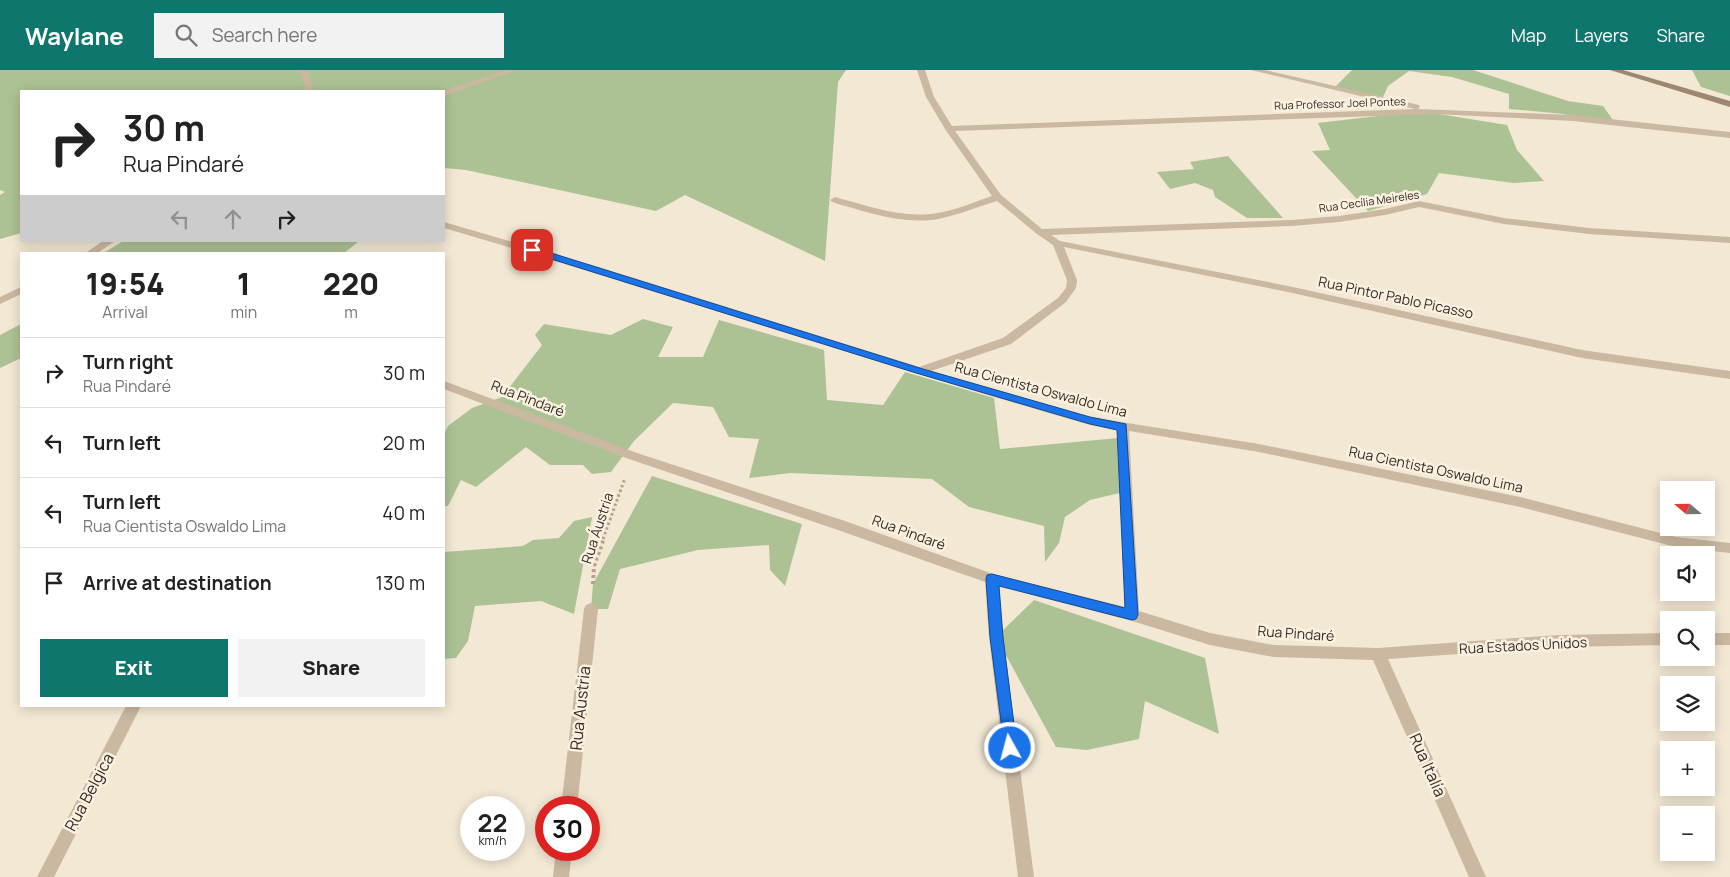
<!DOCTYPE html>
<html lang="en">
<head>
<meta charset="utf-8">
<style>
  body { margin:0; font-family:Manrope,sans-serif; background:#f2f2f2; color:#222; height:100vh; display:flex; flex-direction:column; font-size:19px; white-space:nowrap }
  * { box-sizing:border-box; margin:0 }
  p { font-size:16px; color:#767676 }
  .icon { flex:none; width:28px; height:28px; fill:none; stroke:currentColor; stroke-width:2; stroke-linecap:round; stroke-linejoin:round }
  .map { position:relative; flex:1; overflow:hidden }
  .side { position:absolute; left:20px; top:182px; width:425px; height:455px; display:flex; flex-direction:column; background:#fff; border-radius:0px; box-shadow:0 2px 12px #0003 }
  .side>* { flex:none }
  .hud { position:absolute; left:20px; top:20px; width:425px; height:152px; border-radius:0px; box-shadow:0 2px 12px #0003; background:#fff; color:#222; overflow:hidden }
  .needle { width:32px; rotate:290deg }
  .tools { position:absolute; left:1660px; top:411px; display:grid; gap:10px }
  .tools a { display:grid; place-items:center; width:55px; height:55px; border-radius:0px; background:#fff; box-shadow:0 2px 12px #0003; font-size:25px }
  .speed { position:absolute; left:460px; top:726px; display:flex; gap:10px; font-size:25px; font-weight:700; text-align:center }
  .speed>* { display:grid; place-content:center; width:65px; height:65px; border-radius:50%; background:#fff; box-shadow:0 2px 12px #0003; line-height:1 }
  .speed small { font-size:12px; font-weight:400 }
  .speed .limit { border:8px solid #d22; background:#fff; color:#111 }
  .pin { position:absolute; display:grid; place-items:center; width:42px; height:42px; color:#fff; margin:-21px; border-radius:10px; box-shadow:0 2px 8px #0006 }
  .me { position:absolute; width:55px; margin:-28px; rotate:353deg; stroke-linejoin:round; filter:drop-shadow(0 0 4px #0008) }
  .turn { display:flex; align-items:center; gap:18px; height:105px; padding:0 20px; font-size:22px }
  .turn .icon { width:65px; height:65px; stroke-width:2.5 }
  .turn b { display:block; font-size:35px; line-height:42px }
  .lanes { display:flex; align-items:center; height:48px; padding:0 20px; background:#0003; justify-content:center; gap:25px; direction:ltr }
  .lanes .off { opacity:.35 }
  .eta { display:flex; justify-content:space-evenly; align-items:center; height:85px; text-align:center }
  .eta b { font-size:30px; font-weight:800; line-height:35px }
  .primary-button { display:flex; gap:10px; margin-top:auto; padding:10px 20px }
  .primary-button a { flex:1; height:58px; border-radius:0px; background:#0f766e; color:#fff; font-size:20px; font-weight:800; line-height:58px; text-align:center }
  .primary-button a+a { background:#f2f2f2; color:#222 }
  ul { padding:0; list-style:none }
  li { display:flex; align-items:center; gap:15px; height:70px; padding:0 20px; border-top:1px solid #e0e0e0 }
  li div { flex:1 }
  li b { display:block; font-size:19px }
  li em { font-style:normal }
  header { display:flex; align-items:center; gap:30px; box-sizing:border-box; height:70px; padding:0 25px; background:#0f766e; color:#fff }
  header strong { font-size:24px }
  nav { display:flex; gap:28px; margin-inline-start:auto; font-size:18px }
  .search { width:350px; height:45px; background:#f2f2f2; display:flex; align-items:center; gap:12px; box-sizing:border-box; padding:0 18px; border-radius:0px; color:#767676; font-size:19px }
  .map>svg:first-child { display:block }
  .green { fill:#adc294 }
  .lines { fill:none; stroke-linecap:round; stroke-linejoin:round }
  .path-far1 { stroke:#b6a28a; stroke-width:3; stroke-dasharray:2.5 2.5; stroke-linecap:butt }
  .path { stroke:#b6a28a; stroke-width:4; stroke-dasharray:3 3; stroke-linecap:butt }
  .street { fill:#cbb8a0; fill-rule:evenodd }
  .secondary { fill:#9e8771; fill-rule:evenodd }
  .route { fill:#1a73e8; stroke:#114b97 }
  .labels { text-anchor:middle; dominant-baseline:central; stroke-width:5; stroke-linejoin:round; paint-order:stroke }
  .far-street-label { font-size:11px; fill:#342b24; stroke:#faf1e0 }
  .street-label { font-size:14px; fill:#342b24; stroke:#faf1e0 }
  .near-street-label { font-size:16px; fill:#342b24; stroke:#faf1e0 }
</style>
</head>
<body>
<header>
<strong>Waylane</strong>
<div class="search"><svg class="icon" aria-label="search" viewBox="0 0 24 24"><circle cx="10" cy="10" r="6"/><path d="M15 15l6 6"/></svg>Search here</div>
<nav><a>Map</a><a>Layers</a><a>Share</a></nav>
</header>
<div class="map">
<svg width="1730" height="807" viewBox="0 0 1730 807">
  <rect width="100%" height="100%" fill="#f2e8d4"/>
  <path class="green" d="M0,0h846l-8,12 -13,179 -140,-66 -29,16 -190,-41 -22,-2v-77h-423v142l-21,6v-44l5,-3 -5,-2z
    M1352,0h121l95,31 35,5 10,14 -41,-1 -8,-5 -55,-5v-15l-57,-17 -43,-6 -21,15 -5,11 -48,-10z
    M1692,0h38v26l-29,-9z
    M1420,41l87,14 10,25 27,31 -31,2 -74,-10 -12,21 -59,17 -56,-60 18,-1 -12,-27z
    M1228,86l55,62h-36l-32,-21 -2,-7 -18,-7 -25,6 -13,-17 37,-3 -4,-7z
    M123,171h236l-16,13h-241z
    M643,249l30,8 -15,30h45l16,-37 105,30 3,50 56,5 22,-33 89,26 6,51 118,-11 6,54 -34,8 -25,17 -6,26 -14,19 -1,-36 -75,-19 -37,-28 -142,-6 -41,5 10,-39 -30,-2 -16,-30 -40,-4 -39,38 -23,31 -19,2 -9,-9h-33l-24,-18 -50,40 -15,-7 -13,26h-4v-72l4,-8 24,-18 30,-11 40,-52 -7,-10 9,-11 67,11z
    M21,254v34l-21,10v-33z
    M652,406l150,48 -17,62 -15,-16 -1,-25 -71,5 -78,19 -12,40h-17l2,-25z
    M592,447l-18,97 -33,-13 -66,5 -7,35 -12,17 -12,1v-107l79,-6 10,-6 26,-2 15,-17z
    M1034,530l171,58 14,76 -74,-33 -6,38 -52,11 -31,-3 -60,-110z"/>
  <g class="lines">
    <path class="path-far1" d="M603,469l22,-61"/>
    <path class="path" d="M593,514l1,-18 10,-28"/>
    <path class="street" d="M297,0l11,1 6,20h-8l-5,-17z
      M505,0h12l-73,26v-5z
      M917,0h8l9,27 18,29 463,-17 -164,-39h14l154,35 1,2 -2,2 155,6 157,17v6l-157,-17 -138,-7 -480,17 46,64 41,34 250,-9 47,-4 46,-7 34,-8 85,17 85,10 141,9v6l-141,-9 -85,-10 -85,-17 -34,8 -46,7 -47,4 -241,9 9,6 228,45 294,64 148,21v8l-148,-21 -294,-66 -224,-45 13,33 -1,8 -10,14 -55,42 -80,27 159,46 169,27 261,53 156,40 54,6v10l-54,-6 -156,-40 -261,-55 -130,-21 10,180 71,22 64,12 104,3 181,-13 110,-2v12l-110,2 -171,12 98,218h-17l-96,-217 -99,-3 -64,-12 -78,-24 -133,-35 4,51 31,240h-16l-29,-240 -4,-55 -150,-53 -206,-70 -185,-70v-8l193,72 208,68 148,53 132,33 -8,-177 -27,-5c-216,-62 -430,-134 -646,-197v-6l148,43 327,102 84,-29 55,-40 8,-10 1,-8 -14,-35 -16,-11 -40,-33c-20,6 -39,14 -59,18 -36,6 -72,-7 -106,-17l-2,-2 5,-3c34,9 67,22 102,16 19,-3 37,-11 55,-17l-47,-67 -19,-32z
      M103,171h12l-19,13h-12z
      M21,217v7l-21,10v-7z
      M591,533l5,2 2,4 -21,199h-16l23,-199 2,-4z
      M1706,563h24v12h-24z
      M126,636h15l-87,171h-17z
      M556,780h16l-3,27h-16z"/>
    <path class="secondary" d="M1610,0h13l107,31v6z"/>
  </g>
  <path class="route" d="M532,177l391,122 167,48 36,7 12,191 -2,4 -4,1 -133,-34 4,51 14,111 -2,4 -5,2 -5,-2 -15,-115 -4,-58 1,-4 5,-1 133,34 -8,-178 -27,-6 -174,-51 -387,-121 -2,-2z"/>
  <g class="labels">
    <g class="far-street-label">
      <text transform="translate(1340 33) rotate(-2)">Rua Professor Joel Pontes</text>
      <text transform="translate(1369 131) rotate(-8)">Rua Cecília Meireles</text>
    </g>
    <g class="street-label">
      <text transform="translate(1396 227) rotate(12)">Rua Pintor Pablo Picasso</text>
      <text transform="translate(1041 319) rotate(15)">Rua Cientista Oswaldo Lima</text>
      <text transform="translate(528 328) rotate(21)">Rua Pindaré</text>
      <text transform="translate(1436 399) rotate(12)">Rua Cientista Oswaldo Lima</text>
      <text transform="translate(597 458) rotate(-72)">Rua Áustria</text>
      <text transform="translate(909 462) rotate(20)">Rua Pindaré</text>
      <text transform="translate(1296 563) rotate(4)">Rua Pindaré</text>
      <text transform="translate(1523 575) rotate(-3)">Rua Estados Unidos</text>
    </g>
    <g class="near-street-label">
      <text transform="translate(580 638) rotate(-84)">Rua Austria</text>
      <text transform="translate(1428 695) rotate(66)">Rua Italía</text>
      <text transform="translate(89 722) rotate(-62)">Rua Belgica</text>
    </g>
  </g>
</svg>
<div class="tools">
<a><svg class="needle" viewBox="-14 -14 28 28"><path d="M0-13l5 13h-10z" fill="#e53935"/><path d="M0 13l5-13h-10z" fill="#767676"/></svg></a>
<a><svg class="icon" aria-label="sound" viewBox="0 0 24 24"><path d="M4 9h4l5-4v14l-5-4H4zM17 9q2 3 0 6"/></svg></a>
<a><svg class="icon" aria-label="search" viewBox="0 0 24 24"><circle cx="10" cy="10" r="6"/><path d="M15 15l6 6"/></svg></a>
<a><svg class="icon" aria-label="layers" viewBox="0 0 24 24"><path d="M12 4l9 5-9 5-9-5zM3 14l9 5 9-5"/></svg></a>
<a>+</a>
<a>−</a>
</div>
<div class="speed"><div>22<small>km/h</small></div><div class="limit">30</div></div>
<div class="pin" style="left:532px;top:180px;background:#d93025"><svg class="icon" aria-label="arrive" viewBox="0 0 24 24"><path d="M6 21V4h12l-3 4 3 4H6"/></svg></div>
<svg class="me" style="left:1010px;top:678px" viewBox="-20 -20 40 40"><circle r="17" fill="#1a73e8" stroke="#fff" stroke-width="3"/><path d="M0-11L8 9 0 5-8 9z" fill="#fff"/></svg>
<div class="hud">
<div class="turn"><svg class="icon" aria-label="right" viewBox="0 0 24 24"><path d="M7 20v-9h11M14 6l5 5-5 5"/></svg><div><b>30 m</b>Rua Pindaré</div></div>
<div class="lanes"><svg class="icon off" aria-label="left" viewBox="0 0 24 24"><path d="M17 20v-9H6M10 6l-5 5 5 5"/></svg><svg class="icon off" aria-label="ahead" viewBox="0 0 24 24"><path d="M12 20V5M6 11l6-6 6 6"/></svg><svg class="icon" aria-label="right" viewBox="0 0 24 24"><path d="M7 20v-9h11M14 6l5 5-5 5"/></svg></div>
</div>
<section class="side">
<div class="eta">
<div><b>19:54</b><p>Arrival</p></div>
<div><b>1</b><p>min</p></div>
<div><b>220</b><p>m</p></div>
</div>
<ul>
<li><svg class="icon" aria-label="right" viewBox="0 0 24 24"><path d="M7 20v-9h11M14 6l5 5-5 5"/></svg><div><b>Turn right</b><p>Rua Pindaré</p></div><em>30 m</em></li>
<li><svg class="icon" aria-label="left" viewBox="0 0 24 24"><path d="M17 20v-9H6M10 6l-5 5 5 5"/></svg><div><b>Turn left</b></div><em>20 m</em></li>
<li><svg class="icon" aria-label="left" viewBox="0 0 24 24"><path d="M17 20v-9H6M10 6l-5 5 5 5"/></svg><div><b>Turn left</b><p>Rua Cientista Oswaldo Lima</p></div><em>40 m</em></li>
<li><svg class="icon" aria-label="arrive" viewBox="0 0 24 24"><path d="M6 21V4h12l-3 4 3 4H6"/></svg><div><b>Arrive at destination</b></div><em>130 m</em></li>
</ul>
<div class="primary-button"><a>Exit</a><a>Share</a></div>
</section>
</div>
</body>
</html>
